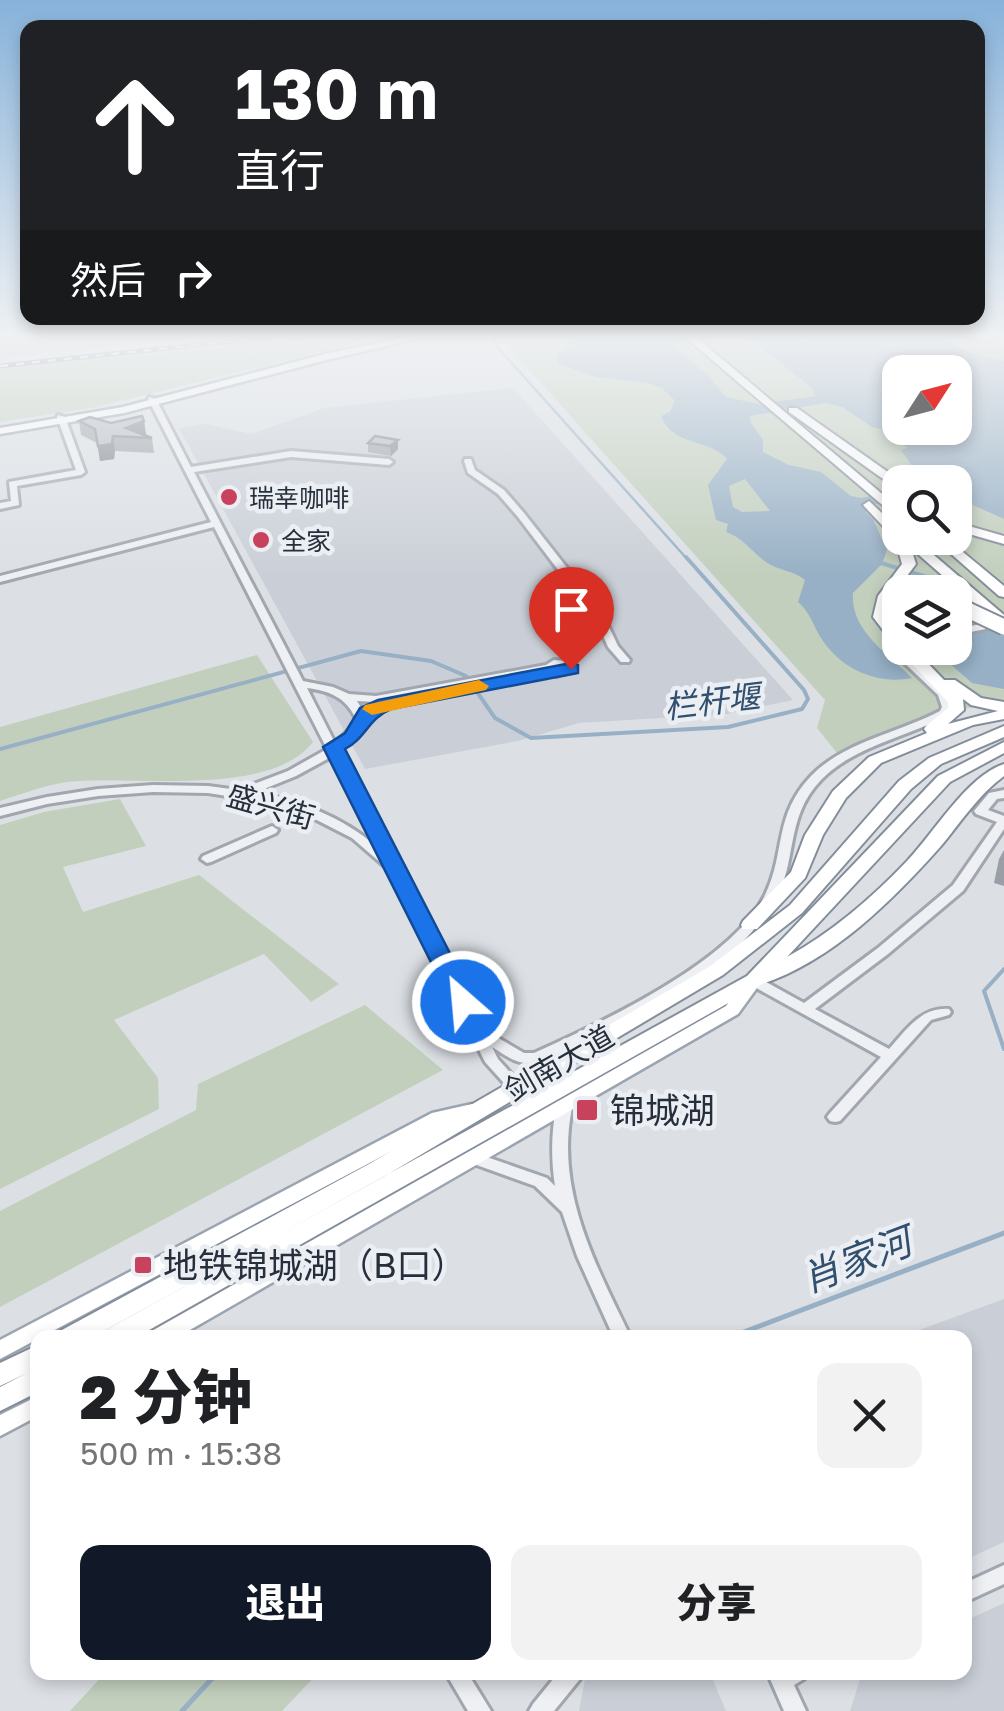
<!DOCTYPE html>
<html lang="zh">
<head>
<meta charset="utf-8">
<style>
  body { margin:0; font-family:"Golos Text","Noto Sans SC",sans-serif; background:#f2f2f2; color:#202124; height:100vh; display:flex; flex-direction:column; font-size:38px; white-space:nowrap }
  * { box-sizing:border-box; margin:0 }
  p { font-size:32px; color:#757577 }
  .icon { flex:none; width:55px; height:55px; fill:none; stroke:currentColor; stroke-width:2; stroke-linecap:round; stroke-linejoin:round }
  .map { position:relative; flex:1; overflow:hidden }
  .drawer { position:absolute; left:30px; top:1330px; width:942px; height:350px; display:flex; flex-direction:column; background:#fff; border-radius:20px; box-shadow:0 5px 15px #0003 }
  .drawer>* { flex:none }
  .guide { position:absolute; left:20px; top:20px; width:965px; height:305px; border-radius:20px; box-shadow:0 5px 15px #0003; background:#202124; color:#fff; overflow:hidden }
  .needle { width:65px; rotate:54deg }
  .fabs { position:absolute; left:882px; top:355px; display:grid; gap:20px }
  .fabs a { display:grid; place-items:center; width:90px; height:90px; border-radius:20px; background:#fff; box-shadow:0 5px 15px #0003; font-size:50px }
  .pin { position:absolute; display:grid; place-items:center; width:85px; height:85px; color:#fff; margin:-102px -42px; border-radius:50% 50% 50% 0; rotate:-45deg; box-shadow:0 0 10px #0007 }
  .pin .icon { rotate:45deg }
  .me { position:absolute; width:110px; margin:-55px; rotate:333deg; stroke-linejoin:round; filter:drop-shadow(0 0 8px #0008) }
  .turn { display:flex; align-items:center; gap:35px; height:210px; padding:0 50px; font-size:45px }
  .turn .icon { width:130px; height:130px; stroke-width:2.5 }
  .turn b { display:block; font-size:70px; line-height:85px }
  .then { display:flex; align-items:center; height:95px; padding:0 50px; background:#0003; gap:20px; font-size:38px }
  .round { display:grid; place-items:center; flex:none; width:105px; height:105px; border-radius:20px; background:#f2f2f2 }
  .overview { display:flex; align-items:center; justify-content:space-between; height:170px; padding:0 50px }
  h1 { font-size:60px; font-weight:800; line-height:75px }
  .button { display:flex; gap:20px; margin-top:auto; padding:20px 50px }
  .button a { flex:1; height:115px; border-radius:20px; background:#111827; color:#fff; font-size:40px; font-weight:800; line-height:115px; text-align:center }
  .button a+a { background:#f2f2f2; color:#202124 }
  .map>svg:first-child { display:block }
  .built { fill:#cacfd7 }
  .green { fill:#c2cfbd; fill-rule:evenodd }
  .water { fill:#97b0c5; fill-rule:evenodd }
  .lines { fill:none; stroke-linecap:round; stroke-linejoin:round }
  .stream-far2 { stroke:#97b0c5; stroke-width:2.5 }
  .stream-far1 { stroke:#97b0c5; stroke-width:4 }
  .stream { stroke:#97b0c5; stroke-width:5 }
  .minor-casing { stroke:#a2a7af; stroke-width:6 }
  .major-casing { stroke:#9ba5b1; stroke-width:5 }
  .highway-casing { stroke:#848e9b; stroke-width:4 }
  .minor { fill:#eef0f4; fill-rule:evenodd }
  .major { fill:#fff; fill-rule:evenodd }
  .highway { fill:#fff; fill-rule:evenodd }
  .rail-casing { stroke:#76808e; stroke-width:5 }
  .rail { stroke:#ebeff3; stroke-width:2.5; stroke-dasharray:8; stroke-linecap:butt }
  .highway-bridge-casing { stroke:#848e9b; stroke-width:19; stroke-linecap:butt }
  .highway-bridge { stroke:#fff; stroke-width:15 }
  .wall { fill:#9a9fa7 }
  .shaded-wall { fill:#7d8288 }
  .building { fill:#b3b9c2; stroke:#7d8288; stroke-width:2.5 }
  .route { fill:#1a73e8; stroke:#114b97; stroke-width:2.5 }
  .slow { fill:#f59e0b }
  .poi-dot { fill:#c9425d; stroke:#ebeff3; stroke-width:4 }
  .labels { text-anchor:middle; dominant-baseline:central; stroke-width:9; stroke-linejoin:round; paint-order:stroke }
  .far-poi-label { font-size:25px; fill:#262f3b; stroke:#ebeff3; text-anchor:start }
  .street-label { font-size:30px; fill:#262f3b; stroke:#ebeff3 }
  .water-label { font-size:32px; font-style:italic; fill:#324f6d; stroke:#ebeff3 }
  .near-poi-label { font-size:35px; fill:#262f3b; stroke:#ebeff3; text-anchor:start }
  .near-water-label { font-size:38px; font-style:italic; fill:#324f6d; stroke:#ebeff3 }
</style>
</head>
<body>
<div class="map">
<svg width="1004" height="1711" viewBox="0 0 1004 1711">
  <rect width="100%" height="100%" fill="#dce0e5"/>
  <path class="built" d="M0,337h202l-202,21z
    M513,388l280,312 -66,14 -148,9 -61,18 -153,28 -186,-341 26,-4 47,10 72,-26z
    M1004,1299v243l-39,18v-222l-65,-1z
    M1004,1603v108h-154l12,-38 103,-1v-51z
    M602,1673h108l16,38h-147l6,-32z"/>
  <path class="green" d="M307,337h75l-286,70 -96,15v-53z
    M510,337h461l33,8v359l-71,8 -96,41 -20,-25 8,-28 -320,-357zM900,372h55v56h-55zM900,482h55v56h-55zM900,592h55v56h-55z
    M257,655l56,87c-43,56 -179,33 -246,40 -22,3 -45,12 -67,19v-74z
    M120,799l26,47 -83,21 20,45 116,-37 140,109 -28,18 -47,-48 -150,66 44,58 1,31 -159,80v-364l44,-13z
    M365,1005l78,65 -443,237v-96l196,-101 2,-26z
    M105,1673v-1l213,1 -36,38h-212z"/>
  <path class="water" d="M579,337h132l-27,3 -10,7 33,27 19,23 32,7 58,-8 -5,-9 -64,-50h56l-5,2 13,6 -7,-8h135l35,17 30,7v158l-49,-22v-15h-32l-22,-32 7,-2 -20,-13 5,-3 -21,-5 -30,-20 -16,-4 -76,13 1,7 12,17v12l26,13 32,7 30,24 10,2 39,-8v10l-30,5 -4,7 7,7 14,31 -5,14 -29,29c-3,38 35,60 59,85 -34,7 -69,-8 -89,-37 -10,-14 -11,-27 -25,-39l7,-22c-12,-10 -26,-9 -39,-18 -14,-10 -24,-25 -40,-30l2,-8 -12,-4 -8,-35 19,-26c-18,-21 -54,-12 -66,-43l9,-4 5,-11 -13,-13 -14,-5 -52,-6 -38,-13 -2,-9zM900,372h55v56h-55zM745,479l25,32 -28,1 -9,-5 -4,-21z
    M955,602l49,33v54l-32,-6 -40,-35h23z"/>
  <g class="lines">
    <path class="stream-far2" d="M495,337l-2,5 195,218"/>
    <path class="stream-far1" d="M881,563l56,17 24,20
      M0,749l361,-98 70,10 35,15 29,42 36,20 197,-11 74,-18 6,-10 -4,-9 -118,-133
      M1004,969l-20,22 20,58"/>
    <path class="stream" d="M728,1338l276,-105
      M182,1711l36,-39"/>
    <defs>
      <path id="minor" d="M149,397l7,2 35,68 100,-16 98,8 4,3 -4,3 -98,-8 -97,15 109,209 30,6 16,7 27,2 170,-31 8,-5 15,1 7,8 -1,2 -19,5 -8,-4 -172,30 -19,-1 11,18 -11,16 -18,16 54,103 -4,3 11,11 83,161 41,24h10c67,-30 198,-91 231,-158 21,-43 8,-79 46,-119 34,-35 88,-43 129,-65l2,-4 -4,-12 -44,-42 -4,-7 10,-6v8l47,44 7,15 -5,8c-42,22 -95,31 -128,65 -38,39 -22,85 -49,126 -43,65 -122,104 -190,137 -14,7 -32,19 -49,20 -16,2 -28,-8 -41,-16l6,12 27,30 -2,4h-10l-28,-31 -96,-192 -37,-32 -45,-23 -47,-14 -52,-8 -55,-1 -55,4 -51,8 -47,12v-8l47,-11 51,-8 55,-4 55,1 30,4 50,-19 39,-22 -113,-222 -214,55v-6l211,-54 -63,-123zM307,688c22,3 39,9 49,31l-7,11 -14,13zM331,757l46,90c-33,-29 -79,-48 -123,-54l42,-17z
        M58,415l7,2 20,55 -4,3 -64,11 2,19 -19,4v-6l11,-2 -2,-19 67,-12 -19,-53z
        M465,459h6l4,11 29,20 20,23 51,65 17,39 17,10 9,19 12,14 -1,2h-8l-13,-15 -7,-16 -17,-10 -19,-42 -47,-62 -20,-23 -30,-21 -4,-12z
        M997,621l4,1v4l-46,9v-6z
        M1004,790v8l-7,1 -9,11 16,6v13l-41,62 -75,63 -73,55 74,40c18,-20 32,-42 60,-40l2,3 -2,3 -18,5 -91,101 -5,1 -5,-1 -3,-4 3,-4 51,-56 -132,-73 -2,-3 2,-3h10l45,25 74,-55 75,-63 44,-63 -21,-8 -2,-3 15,-18z
        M272,826l6,4 -2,3 -65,29 -4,1 -6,-4 2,-3z
        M564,1103l5,1 3,4c-17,83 24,157 59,230h-17l-37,-82 -15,-44 -27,-26 -64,-23 -3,-4 3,-4 5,-2 5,2 66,23 8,8c-4,-27 -4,-51 1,-78l3,-4z
        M1004,1565v19l-39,18v-19z
        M445,1672h22l24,39h-23z
        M559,1672h24l-3,7 -26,32h-25l4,-7z
        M767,1672h40l-3,7 -10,6 12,26h-22z"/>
      <path id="major" d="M408,337h17l-99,23 -202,53 -124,21v-6l123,-21 202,-53z
        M754,976l6,1 2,4 -24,33 -562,324h-29l3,-6 576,-326 22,-29z
        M472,1104l6,2 3,5 -3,5 -35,8 -443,235v-19l432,-227z
        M38,1396v20l-38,20v-21z"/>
      <path id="highway" d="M685,337h11l204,172v11z
        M789,408h8l105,74 -2,9 -111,-79z
        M869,501l31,29v8h14l90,77v11l-5,-1 -88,-77 5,16 -24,32 -3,11 11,-6v47h13l31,32h11l26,18 23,4v17l-31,6 -92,38 -35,35 -23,37 -18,43 -48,51h-14l-2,-4 2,-4 48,-49 14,-37 28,-44 36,-34 58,-24 -3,-4 2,-3 22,-18v-6l-53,-56 -22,-29 5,-21 24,-32 -7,-25 -32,-34zM963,699l8,6 27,6 -50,13 16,-14z
        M955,522l49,14v8l-49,-14z
        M933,538h13l58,48v11l-5,-1z
        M1004,726v11l-63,27 -30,25 -109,124 -79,62 -338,201 -294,162h-34l3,-7 309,-167 340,-197 81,-62 109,-124 30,-23z
        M1004,742v11l-54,29 -163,175c45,-25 85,-59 120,-96 27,-28 60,-85 97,-97v12c-26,19 -43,46 -63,70 -48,54 -109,115 -179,138l-627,354h-34l3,-7 643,-355 191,-200z
        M38,1345v22l-9,4 9,-2v23l-38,19v-24l27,-14 -27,13v-23z"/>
    </defs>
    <use href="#minor" class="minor-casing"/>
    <use href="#major" class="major-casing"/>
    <use href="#highway" class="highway-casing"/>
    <use href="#minor" class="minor"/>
    <use href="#major" class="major"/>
    <use href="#highway" class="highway"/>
    <defs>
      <path id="rail" d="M0,366l272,-29"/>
    </defs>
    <use href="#rail" class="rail-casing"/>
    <use href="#rail" class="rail"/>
    <defs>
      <path id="highway-bridge" d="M955,604l49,23"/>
    </defs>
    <use href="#highway-bridge" class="highway-bridge-casing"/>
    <use href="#highway-bridge" class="highway-bridge"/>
  </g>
  <path class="wall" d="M79,421l32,2 33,-2 2,14 6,3 2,15 -39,-2 -1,8 -14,2 -3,-18 -16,-8z
    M398,440v9l-7,7 -23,-4v-9z
    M1004,850v36l-10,-3 5,-24z"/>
  <path class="shaded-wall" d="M144,421l2,14 -20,-7z
    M113,436l2,15 -1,8 -14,2 -2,-15z
    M398,440v9l-7,7 -1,-10z"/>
  <path class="building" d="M142,416l2,5 -18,7 26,10 -39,-2 -1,8 -14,2 -3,-17 -16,-8 11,-4 21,6z
    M375,436l23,4 -8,6 -22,-3z"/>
  <linearGradient id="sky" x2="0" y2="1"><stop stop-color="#87b2da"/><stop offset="0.58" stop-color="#eff1f3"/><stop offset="1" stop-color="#eff1f3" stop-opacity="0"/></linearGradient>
  <rect width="1004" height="577" fill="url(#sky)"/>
  <path class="route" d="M571,663l7,2v8l-187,36c-22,9 -26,30 -46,40l130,253 -3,6h-18l-131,-261 22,-14 15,-25 18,-8z"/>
  <path class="slow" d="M479,680l10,6 -3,4 -114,25 -10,-6 3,-4z"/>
  <g class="poi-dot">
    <circle cx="229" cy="497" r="10"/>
    <circle cx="261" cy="540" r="10"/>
    <rect x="575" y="1098" width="24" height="24" rx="5"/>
    <rect x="133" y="1255" width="20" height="20" rx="5"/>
  </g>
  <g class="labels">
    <g class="far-poi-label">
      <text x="249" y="497">瑞幸咖啡</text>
      <text x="281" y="540">全家</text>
    </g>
    <g class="street-label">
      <text transform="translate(271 806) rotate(16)">盛兴街</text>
      <text transform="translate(559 1063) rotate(-30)">剑南大道</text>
    </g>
    <g class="water-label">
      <text transform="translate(712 701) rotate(-7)">栏杆堰</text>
    </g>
    <g class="near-poi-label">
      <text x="610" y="1110">锦城湖</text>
      <text x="163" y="1265">地铁锦城湖（B口）</text>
    </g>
    <g class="near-water-label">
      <text transform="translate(856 1259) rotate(-21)">肖家河</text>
    </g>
  </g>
</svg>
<div class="fabs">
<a><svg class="needle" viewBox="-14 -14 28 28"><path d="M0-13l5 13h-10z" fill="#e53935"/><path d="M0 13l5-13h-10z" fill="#757577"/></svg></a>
<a><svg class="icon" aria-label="search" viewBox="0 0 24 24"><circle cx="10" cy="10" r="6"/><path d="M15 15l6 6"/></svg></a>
<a><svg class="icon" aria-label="layers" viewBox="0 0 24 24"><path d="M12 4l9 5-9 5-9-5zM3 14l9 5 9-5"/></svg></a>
</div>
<div class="pin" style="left:571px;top:669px;background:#d93025"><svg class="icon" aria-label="arrive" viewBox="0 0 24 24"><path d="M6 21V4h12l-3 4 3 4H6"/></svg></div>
<svg class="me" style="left:463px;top:1002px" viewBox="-20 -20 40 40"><circle r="17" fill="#1a73e8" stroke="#fff" stroke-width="3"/><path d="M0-11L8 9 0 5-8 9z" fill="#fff"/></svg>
<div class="guide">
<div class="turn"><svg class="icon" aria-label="ahead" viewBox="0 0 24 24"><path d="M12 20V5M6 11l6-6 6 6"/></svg><div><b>130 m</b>直行</div></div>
<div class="then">然后<svg class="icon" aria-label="right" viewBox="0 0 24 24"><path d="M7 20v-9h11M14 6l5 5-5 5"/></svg></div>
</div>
<section class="drawer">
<div class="overview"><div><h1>2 分钟</h1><p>500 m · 15:38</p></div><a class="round"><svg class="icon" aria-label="close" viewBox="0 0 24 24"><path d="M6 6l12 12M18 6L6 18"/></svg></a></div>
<div class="button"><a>退出</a><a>分享</a></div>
</section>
</div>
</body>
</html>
